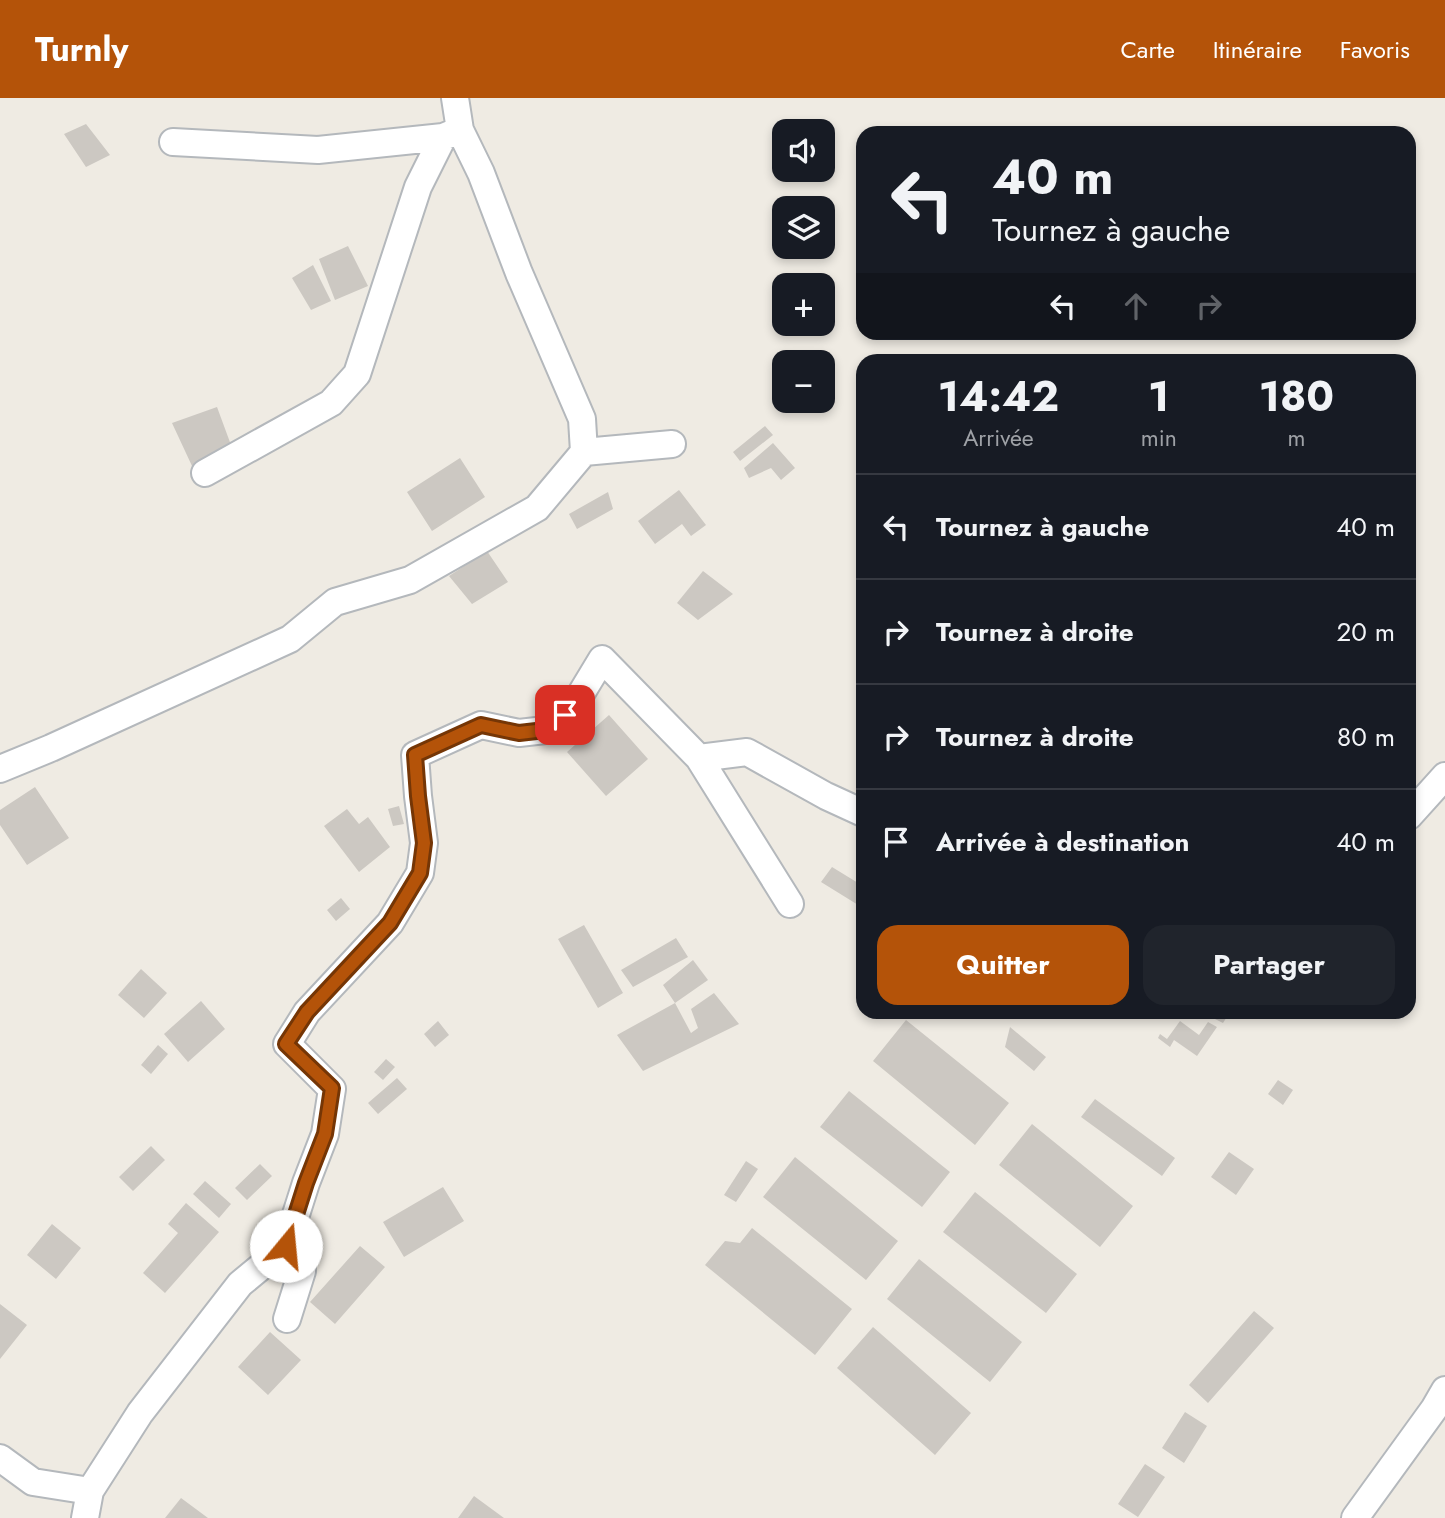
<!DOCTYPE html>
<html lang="fr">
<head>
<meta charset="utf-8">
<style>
  body { margin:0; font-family:Jost,sans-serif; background:#20242c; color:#f1f3f6; height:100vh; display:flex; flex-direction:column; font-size:26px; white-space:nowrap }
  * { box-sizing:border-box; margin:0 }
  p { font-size:23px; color:#9ea1a6 }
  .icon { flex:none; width:38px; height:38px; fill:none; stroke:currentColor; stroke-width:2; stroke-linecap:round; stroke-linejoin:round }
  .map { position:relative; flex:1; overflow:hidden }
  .drawer { position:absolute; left:856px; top:256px; width:560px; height:665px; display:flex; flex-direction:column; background:#171b24; border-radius:21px; box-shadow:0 4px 10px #0003 }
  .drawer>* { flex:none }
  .guide { position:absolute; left:856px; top:28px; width:560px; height:214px; border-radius:21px; box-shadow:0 4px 10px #0003; background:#171b24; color:#f1f3f6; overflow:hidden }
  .tools { position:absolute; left:772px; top:21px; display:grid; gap:14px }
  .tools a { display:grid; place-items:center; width:63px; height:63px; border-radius:14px; background:#171b24; box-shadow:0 4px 10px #0003; font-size:35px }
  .pin { position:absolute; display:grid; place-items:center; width:60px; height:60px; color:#fff; margin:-30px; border-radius:14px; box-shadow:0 4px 10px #0006 }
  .me { position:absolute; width:77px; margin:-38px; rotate:17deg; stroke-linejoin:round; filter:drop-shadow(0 0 5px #0008) }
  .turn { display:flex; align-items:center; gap:24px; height:147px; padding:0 21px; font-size:32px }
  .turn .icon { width:91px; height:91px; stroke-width:2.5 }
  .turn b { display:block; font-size:49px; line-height:60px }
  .lanes { display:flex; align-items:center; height:66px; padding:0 21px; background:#0003; justify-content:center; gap:35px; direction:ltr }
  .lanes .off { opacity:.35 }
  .eta { display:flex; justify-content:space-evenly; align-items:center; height:119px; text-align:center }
  .eta b { font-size:42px; font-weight:700; line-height:49px }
  .cta { display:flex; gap:14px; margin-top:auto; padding:14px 21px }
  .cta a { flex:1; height:80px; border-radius:21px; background:#b45309; color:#fff; font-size:28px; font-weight:700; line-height:80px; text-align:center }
  .cta a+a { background:#20242c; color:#f1f3f6 }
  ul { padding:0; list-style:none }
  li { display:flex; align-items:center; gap:21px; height:105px; padding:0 21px; border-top:2px solid #363941 }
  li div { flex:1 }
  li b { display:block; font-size:26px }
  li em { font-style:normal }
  header { display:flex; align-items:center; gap:42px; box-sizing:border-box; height:98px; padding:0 35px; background:#b45309; color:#fff }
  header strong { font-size:33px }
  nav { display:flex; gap:38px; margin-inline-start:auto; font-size:24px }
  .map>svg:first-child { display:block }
  .building { fill:#ccc8c2 }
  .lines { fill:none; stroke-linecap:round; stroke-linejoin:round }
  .street-casing { stroke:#b4b8bc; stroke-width:30 }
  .street { stroke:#fff; stroke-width:26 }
  .route-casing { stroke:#753606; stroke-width:18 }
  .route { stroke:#b45309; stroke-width:12 }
</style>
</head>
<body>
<header>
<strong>Turnly</strong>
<nav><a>Carte</a><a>Itinéraire</a><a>Favoris</a></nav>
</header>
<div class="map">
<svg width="1445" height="1420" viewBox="0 0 1445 1420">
  <rect width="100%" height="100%" fill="#efebe3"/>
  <path class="building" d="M86,26l24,31 -24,12 -22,-33z
    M348,148l20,40 -33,14 -16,-41z
    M313,167l18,36 -20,9 -19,-32z
    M217,309l14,38 -39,21 -20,-43z
    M765,328l8,9 -33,26 -7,-9z
    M773,345l22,25 -14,12 -10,-12 -22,10 -5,-10z
    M460,360l25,39 -53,34 -25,-39z
    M679,392l27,35 -15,11 -9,-12 -27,20 -17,-23z
    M608,394l5,17 -36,20 -8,-15z
    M487,453l21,31 -36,22 -23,-28z
    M703,473l30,23 -35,26 -21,-17z
    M609,617l39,44 -42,37 -39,-44z
    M35,689l34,51 -42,27 -27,-40v-15z
    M399,708l5,18 -11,2 -5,-17z
    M347,711l12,15 9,-7 22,30 -31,25 -35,-46z
    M832,769l31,19v22l-42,-26z
    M341,800l9,11 -14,12 -9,-11z
    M584,827l39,68 -25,15 -40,-69z
    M676,840l12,19 -55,30 -12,-17z
    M693,862l15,20 -33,23 16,30 7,-5 -7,-19 23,-16 25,31 -96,47 -26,-36 58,-32 -12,-18z
    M141,871l26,24 -23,25 -26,-23z
    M201,903l24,28 -37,33 -24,-28z
    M1201,914h29l-7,11z
    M906,922l103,83 -34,42 -102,-84z
    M438,923l11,14 -14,12 -11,-13z
    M1180,923l19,14 9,-13 9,5 -20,29 -23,-16 -4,7 -12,-9 2,-4 7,5z
    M1010,929l36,30 -12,14 -29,-24z
    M158,947l10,9 -17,20 -10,-9z
    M386,961l9,8 -12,13 -9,-8z
    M397,980l10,11 -29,25 -10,-11z
    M1278,982l15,10 -10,15 -15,-11z
    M849,993l101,81 -28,35 -102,-80z
    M1095,1001l80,59 -13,18 -81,-59z
    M1032,1026l101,82 -33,41 -101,-82z
    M151,1048l14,14 -32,31 -14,-14z
    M1229,1054l25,17 -18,26 -25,-18z
    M795,1059l103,84 -32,39 -103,-83z
    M746,1063l12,8 -22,33 -12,-7z
    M260,1066l12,12 -25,24 -12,-12z
    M205,1083l26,23 -12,14 -26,-24z
    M443,1089l21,34 -60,36 -21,-35z
    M975,1094l102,82 -31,39 -103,-81z
    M186,1105l33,29 -54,61 -22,-20 35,-40 -10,-9z
    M52,1126l29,24 -25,31 -29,-24z
    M752,1130l100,81 -37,46 -110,-90 20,-24 15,2z
    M360,1148l25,21 -50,57 -25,-22z
    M919,1161l103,83 -32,40 -103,-83z
    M0,1206l27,21 -27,34z
    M1254,1213l20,17 -66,75 -19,-18z
    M873,1229l98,86 -36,42 -98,-87z
    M270,1234l31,28 -33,35 -30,-28z
    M1185,1314l22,14 -23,37 -22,-15z
    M1145,1366l20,13 -27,40 -20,-13z
    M474,1398l30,22h-46z
    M181,1400l27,20h-43z"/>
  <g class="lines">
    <defs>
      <path id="street" d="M173,44l145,8 125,-13
        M584,354l88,-8
        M205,375l126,-70 26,-29 61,-187 25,-50 17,-7
        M699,660l48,-6 79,44 37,17
        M0,671l51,-21 239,-109 45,-37 75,-22 127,-72 47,-56 -2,-33 -63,-146 -38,-100 -21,-43 -5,-32
        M1409,718l36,-40
        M286,1148l16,25 -15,48
        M0,1360l33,24 57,9
        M85,1420l5,-27 50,-78 100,-129 46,-38 20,-63 19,-49 7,-45 -45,-45 20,-32 83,-89 30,-50 4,-30 -6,-47 -3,-41 66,-30 38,8 35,-4 22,-27 26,-43 97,99 91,146
        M1355,1420l79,-109 11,-19"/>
    </defs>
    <use href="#street" class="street-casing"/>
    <use href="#street" class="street"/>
  </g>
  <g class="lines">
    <defs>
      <path id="route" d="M286,1148l20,-63 19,-49 7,-46 -46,-44 21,-32 83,-89 30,-50 4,-30 -6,-47 -3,-41 66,-30 38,8 35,-4 11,-14"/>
    </defs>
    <use href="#route" class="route-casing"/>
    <use href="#route" class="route"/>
  </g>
</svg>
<div class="tools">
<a><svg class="icon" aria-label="sound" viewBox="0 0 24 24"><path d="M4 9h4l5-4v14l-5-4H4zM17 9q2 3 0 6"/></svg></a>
<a><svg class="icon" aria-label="layers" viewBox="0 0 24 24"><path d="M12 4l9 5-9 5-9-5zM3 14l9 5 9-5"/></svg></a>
<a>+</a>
<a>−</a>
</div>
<div class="pin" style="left:565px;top:617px;background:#d93025"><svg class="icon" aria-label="arrive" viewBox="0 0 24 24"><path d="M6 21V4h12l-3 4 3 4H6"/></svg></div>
<svg class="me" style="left:286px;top:1148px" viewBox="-20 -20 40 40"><circle r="19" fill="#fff"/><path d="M0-13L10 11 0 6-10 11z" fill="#b45309"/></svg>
<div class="guide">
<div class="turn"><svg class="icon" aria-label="left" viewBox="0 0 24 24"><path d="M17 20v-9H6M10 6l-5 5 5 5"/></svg><div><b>40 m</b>Tournez à gauche</div></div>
<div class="lanes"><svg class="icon" aria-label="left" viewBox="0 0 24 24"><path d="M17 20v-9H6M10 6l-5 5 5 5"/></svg><svg class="icon off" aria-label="ahead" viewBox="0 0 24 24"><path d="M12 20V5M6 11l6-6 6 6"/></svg><svg class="icon off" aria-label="right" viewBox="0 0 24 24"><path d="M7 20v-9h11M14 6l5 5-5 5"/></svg></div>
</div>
<section class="drawer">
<div class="eta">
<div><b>14:42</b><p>Arrivée</p></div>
<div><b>1</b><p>min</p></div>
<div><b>180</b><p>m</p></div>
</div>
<ul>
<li><svg class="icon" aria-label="left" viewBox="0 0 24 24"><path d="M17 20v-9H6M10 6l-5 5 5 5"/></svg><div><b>Tournez à gauche</b></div><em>40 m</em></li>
<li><svg class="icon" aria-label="right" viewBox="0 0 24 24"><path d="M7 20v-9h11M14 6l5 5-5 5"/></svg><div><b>Tournez à droite</b></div><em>20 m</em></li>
<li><svg class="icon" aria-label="right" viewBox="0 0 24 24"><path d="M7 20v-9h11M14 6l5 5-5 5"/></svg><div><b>Tournez à droite</b></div><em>80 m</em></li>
<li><svg class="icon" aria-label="arrive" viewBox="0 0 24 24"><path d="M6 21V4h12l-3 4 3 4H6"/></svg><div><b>Arrivée à destination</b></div><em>40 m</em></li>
</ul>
<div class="cta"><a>Quitter</a><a>Partager</a></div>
</section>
</div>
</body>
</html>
